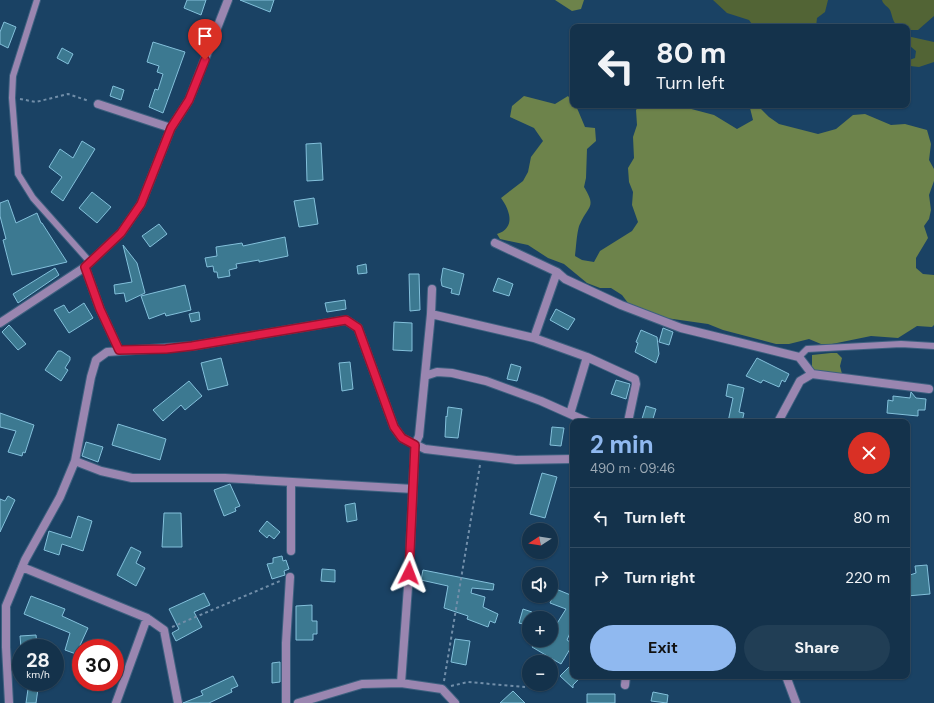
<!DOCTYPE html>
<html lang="en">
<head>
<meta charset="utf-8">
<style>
  body { margin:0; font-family:"DM Sans",sans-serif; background:#213e55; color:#f1f3f6; height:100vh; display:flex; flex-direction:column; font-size:15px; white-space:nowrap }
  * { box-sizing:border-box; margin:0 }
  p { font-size:13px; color:#9daab5 }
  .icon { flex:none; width:22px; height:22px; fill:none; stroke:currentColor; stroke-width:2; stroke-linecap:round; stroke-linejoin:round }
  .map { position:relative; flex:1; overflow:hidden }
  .side { position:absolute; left:570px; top:419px; width:340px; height:260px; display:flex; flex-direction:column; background:#14324b; border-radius:8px; box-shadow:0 1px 3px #0004,0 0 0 1px #334d63 }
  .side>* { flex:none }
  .hud { position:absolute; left:570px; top:24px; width:340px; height:84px; border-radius:8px; box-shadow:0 1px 3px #0004,0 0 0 1px #334d63; background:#14324b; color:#f1f3f6; overflow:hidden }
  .needle { width:26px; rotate:258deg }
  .buttons { position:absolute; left:522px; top:523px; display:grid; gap:8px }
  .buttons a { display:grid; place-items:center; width:36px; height:36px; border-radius:50%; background:#14324b; box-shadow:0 1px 3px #0004,0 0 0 1px #334d63; font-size:20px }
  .speed { position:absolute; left:12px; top:639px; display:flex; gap:8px; font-size:20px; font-weight:700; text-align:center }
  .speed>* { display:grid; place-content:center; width:52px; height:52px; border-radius:50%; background:#14324b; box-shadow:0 1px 3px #0004,0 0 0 1px #334d63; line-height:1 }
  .speed small { font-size:10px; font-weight:400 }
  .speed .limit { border:6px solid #d22; background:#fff; color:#111 }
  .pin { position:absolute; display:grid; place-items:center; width:34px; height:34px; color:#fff; margin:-41px -17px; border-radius:50% 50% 50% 0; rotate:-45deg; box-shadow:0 0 4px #0007 }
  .pin .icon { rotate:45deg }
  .me { position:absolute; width:44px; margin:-22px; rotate:3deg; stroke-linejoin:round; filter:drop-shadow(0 0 3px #0008) }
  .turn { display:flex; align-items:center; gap:14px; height:84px; padding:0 20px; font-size:18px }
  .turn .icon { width:52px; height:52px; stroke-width:2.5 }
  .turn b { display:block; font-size:28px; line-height:34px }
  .round { display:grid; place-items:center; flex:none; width:42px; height:42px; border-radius:21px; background:#213e55 }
  .headline { display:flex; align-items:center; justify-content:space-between; height:68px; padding:0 20px }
  h1 { font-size:24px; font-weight:700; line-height:30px; color:#90b9f0 }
  .cta { display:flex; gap:8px; margin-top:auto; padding:8px 20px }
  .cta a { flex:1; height:46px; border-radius:24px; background:#90b9f0; color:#111; font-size:16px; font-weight:700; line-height:46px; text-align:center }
  .cta a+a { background:#213e55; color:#f1f3f6 }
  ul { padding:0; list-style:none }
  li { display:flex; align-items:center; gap:12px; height:60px; padding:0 20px; border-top:1px solid #334d63 }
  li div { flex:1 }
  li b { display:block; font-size:15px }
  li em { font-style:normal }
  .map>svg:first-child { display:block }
  .green { fill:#526435 }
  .forest { fill:#6d834b }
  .building { fill:#3c7991; stroke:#83c0db }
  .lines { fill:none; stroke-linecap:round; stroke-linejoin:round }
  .service-casing { stroke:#3d607f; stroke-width:8 }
  .minor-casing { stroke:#3d607f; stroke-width:10 }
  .path { stroke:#718ea9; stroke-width:2; stroke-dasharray:3 3; stroke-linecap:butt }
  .service { stroke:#9a86b0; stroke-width:6 }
  .minor { stroke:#9a86b0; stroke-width:8 }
  .route-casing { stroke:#92132f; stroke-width:10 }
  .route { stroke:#e11d48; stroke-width:7 }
</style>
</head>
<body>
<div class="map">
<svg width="934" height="703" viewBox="0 0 934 703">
  <rect width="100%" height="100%" fill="#1a4264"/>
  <path class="green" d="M713,0h115l-3,12 -8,6 -1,9h-62l-5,-7 -22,-7z
    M882,0h52v16l-16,14h-11v-3h-8c-7,-5 -6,-10 -9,-17 -2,-4 -7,-5 -8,-10z
    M907,36l27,6v20l-15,5 -9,-1 -1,-6 6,-2 1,-7 -6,-5h-3z"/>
  <path class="forest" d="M555,0h29l-3,9 -9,2z
    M524,96l31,8 13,-8 9,12 8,19 10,1 1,13 -9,8 -1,29 -2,9c13,21 4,18 -4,37 -3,5 -4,25 -5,32l7,4 12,2 6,-11 32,-20 6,-9 -6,-17 1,-13 -4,-10 -1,-14 6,-10 -1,-21 4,-12 -1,-15 4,-5 40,1 34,9 23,14 16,-9 -3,-12h10l9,9 10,7 39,10 18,-5 17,-14 12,-1 26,11 14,-1 22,6 4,14 -2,16 5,9v12l-5,14 2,15 -2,9 -5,7 4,12 -12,20v10l7,6 11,1v50l-2,2 -15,-1 -19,12 -27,-2 -39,8h-11l-12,-5 -20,5h-13l-53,-14 -15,-6 -42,-6 -38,-15 -6,-8 -11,-7h-11l-13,-5 -23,-19 -16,-6 -20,-13 -28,-6 -3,-5c19,-6 13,-24 4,-36l22,-17 5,-9 3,-15 12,-16 -9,-13 -24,-11 2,-11z
    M831,353h6l5,5 -2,8 2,8 -25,-1 -5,-4v-14z"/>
  <path class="building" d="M187,0h19l-5,15 -17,-7z
    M240,0h34l-4,12z
    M4,22l12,5 -8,21 -8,-4v-12z
    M153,42l32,10 -22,61 -14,-6 6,-18 3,1 5,-16 -6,-2 2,-6 -12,-4z
    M62,48l11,6 -5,10 -11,-6z
    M113,86l11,4 -3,10 -11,-4z
    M82,141l13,8 -32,52 -12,-9 11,-15 -13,-10 11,-18 13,9z
    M321,143l2,37 -16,1 -1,-37z
    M92,192l19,15 -14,16 -18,-15z
    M314,198l4,26 -19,3 -5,-26z
    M8,200l8,23 21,-10 4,10h1l25,39 -55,13 -9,-35 3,-1 -6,-23v-13z
    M159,224l8,10 -17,13 -8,-11z
    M285,237l3,19 -29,6v-2l-23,4 1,4 -8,2 1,6 -12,2 -1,-6h-3l-1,-6 -6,1 -2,-9 12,-2 -1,-9 26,-4 1,3z
    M123,245l14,18 8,30 -19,9 -2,-9 -9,1 -1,-9 18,-3z
    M366,264l1,9 -9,1 -1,-8z
    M55,268l4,7 -41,28 -5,-9z
    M443,268l21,6 -5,21 -8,-2 1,-4 -10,-3 -1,-6z
    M409,274h10l1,36 -10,1z
    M498,278l15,6 -4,12 -16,-5z
    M185,285l6,25 -25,6 -1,-3 -16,6 -8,-23z
    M345,300l1,9 -19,3 -2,-9z
    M84,303l9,15 -24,15 -15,-23 10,-5 5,8z
    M556,309l19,10 -7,11 -18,-10z
    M199,312l1,8 -9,2 -2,-8z
    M394,322l18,1v28l-19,-1z
    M9,325l17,19 -8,6 -16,-18z
    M663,328l10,4 -4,13 -10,-3z
    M641,330l16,7 2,17 -3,9 -21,-11 3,-9 -2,-1z
    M58,351h3l9,6v3l-5,8 3,2 -7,11 -16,-11z
    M221,358l7,27 -20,5 -7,-27z
    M757,358l32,16 -4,8 -3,-2 -3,7 -16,-7 -2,3 -15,-7z
    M350,362l3,27 -11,2 -3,-28z
    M511,364l10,3 -4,14 -10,-2z
    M616,380l14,4 -4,15 -15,-5z
    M189,381l13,15 -17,14 -4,-5 -18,16 -10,-11z
    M728,384l16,4 -5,24 5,1 -2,9h-14l5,-24 -7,-2z
    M911,392l5,6 10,1 -1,11h-7v6l-31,-3 1,-13 5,1v-5l17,2z
    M646,406l10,3 -4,13h-11z
    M448,407l14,2 -4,29 -13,-1 1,-21 1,1z
    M0,413l34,12 -9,28 -2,-1 -1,4 -14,-4 8,-21 -16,-4z
    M118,424l48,15 -6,21 -48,-15z
    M552,427l12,1 -3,18 -11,-1z
    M86,442l17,5 -5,15 -16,-6z
    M542,473l15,4 -12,41 -15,-4z
    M230,484l10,22 -5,2 1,3 -12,5 -10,-26z
    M8,496l7,4 -15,32v-33l5,2z
    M355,503l2,17 -10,2 -2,-17z
    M164,513h17l1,34h-20z
    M78,516l14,5 -9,30 -21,-7 -3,11 -15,-5 5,-19 22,7z
    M267,521l13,11 -6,7 -5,-4 -2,3 -8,-7z
    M131,547l10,5 -5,11 9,5 -9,18 -19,-11z
    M282,556l1,5 3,-1 3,9 -5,2 1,4 -13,4 -5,-15 6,-1v-5z
    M927,565l3,29 -23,2v-20l9,-3 -1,-7z
    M322,569l13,1v12l-14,-1z
    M423,570l71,14 -1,6 -21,-2 -1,5 14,4 -2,10 15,7 -3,9 -5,-2 -2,6 -21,-8 1,-3 -24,-8 4,-22 -27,-6z
    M556,589l17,7v30l-6,14 6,4 -12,20 -29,-17 5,-7h14v-10l3,-6 2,1 10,-16 -16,-6z
    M204,593l6,12 -16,7 8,15 -26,14 -4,-8 7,-4 -10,-20z
    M31,596l34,13 -3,7 26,12 -12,26 -11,-4 5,-17 -46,-19z
    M312,605v16h5v13h-4v6h-17v-34z
    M523,609l9,3 -5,13 -8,-2z
    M36,635l1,10h-3v3h-13l-1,-12z
    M455,639l15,2 -4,24 -15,-3z
    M280,662v20l-8,1v-20z
    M573,663v13h9l-9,9v3l-13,-12z
    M233,676l5,10 -7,3 1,3 -23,11h-26l20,-8 -2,-4z
    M29,682h10l-3,21h-10z
    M513,691l12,12h-25z
    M653,692l15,3 -1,8 -16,-2z
    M587,694h28v9h-28z"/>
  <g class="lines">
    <defs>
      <path id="service" d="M37,0l-24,76 -1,22 6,76 15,24 57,64
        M799,357l8,-8 94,-5 33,2"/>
      <path id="minor" d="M98,104l73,24
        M495,243l62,29 8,7 56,26 60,23 118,29 13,17
        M85,267l15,42 19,41
        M431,314l103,24 23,-66
        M0,323l85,-56 36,-34 20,-29 30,-76 18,-28 39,-100
        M534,338l53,19 -17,57
        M587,357l48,22 1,5 -8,38
        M425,376l12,-4 15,1 34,8 55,20 47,21
        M778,422l22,-41 12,-7 117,15
        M75,461l26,10 31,7h93l188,11
        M291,483v68
        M22,567l125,51 17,12 14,73
        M786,676l10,27
        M401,683l41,6 13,14
        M625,685l1,-9
        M9,703l-3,-56v-41l19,-46 35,-63 15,-36 16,-84 5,-17 11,-8 85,-6 154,-26 12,8 36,99 8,11 23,11 91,11 57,-1
        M116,703l31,-85
        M286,703v-60l4,-66
        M298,703l64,-19 39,-1 8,-110 6,-128 4,-9 12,-122 1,-25"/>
    </defs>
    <use href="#service" class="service-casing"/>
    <use href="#minor" class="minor-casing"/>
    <path class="path" d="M20,99l16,3 32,-8 21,7
      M172,627l108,-46
      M444,681l36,-216
      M451,686l17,-4 57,5"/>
    <use href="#service" class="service"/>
    <use href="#minor" class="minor"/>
  </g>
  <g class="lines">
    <defs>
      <path id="route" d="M205,60l-16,40 -18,28 -30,76 -20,29 -36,34 15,42 19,41 47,-1 26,-3 154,-26 12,8 36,99 8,11 13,7 -6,128"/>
    </defs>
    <use href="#route" class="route-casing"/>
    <use href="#route" class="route"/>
  </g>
</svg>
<div class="buttons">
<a><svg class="needle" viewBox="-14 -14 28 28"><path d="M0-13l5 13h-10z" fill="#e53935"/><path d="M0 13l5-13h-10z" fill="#9daab5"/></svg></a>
<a><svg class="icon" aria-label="sound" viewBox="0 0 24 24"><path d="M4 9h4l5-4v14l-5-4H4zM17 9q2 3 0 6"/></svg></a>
<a>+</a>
<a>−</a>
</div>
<div class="speed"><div>28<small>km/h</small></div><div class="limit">30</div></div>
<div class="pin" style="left:205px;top:60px;background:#d93025"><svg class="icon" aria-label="arrive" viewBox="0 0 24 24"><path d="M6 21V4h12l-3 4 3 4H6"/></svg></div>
<svg class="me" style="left:409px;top:573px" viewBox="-20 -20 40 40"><path d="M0-17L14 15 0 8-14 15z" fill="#e11d48" stroke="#fff" stroke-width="4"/></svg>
<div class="hud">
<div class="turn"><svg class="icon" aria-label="left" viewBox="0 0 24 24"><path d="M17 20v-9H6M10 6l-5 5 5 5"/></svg><div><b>80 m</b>Turn left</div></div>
</div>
<section class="side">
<div class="headline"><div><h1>2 min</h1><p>490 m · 09:46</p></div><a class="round" style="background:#d93025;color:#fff"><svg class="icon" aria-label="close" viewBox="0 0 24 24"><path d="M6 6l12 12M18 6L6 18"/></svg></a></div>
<ul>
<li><svg class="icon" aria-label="left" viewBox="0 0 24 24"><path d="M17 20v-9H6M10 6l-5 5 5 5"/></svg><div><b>Turn left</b></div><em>80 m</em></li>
<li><svg class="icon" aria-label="right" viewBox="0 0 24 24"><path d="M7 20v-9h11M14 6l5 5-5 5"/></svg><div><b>Turn right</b></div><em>220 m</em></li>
</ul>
<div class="cta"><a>Exit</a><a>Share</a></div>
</section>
</div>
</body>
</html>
